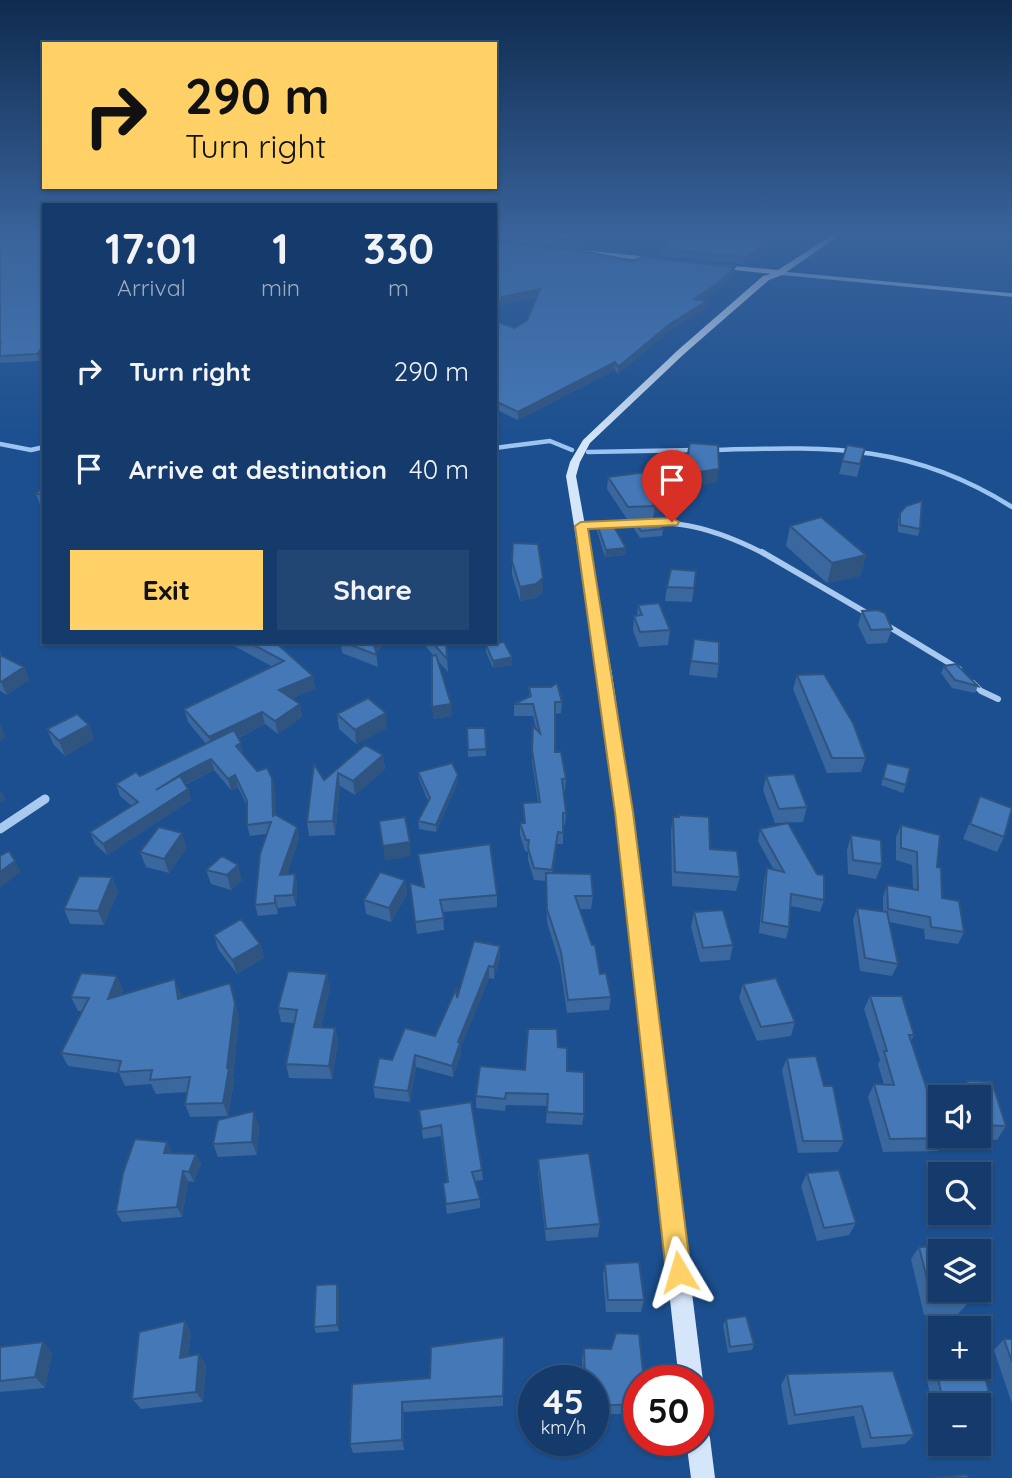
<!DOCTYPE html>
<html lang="en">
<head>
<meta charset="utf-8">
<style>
  body { margin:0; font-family:Quicksand,sans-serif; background:#214673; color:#f1f3f6; height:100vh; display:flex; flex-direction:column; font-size:26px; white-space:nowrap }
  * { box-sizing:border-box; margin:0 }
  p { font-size:23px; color:#9dadc1 }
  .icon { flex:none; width:38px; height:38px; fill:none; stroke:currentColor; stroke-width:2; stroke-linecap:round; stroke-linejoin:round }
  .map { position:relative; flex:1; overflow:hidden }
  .side { position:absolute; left:42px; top:203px; width:455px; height:441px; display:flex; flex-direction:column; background:#143b6b; border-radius:0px; box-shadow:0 2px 5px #0004,0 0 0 2px #33557e }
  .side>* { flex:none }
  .hud { position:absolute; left:42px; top:42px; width:455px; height:147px; border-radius:0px; box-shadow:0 2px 5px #0004,0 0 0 2px #33557e; background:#ffd166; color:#111; overflow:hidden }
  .controls { position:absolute; left:928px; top:1085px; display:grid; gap:14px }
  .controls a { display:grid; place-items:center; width:63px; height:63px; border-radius:0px; background:#143b6b; box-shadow:0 2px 5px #0004,0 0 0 2px #33557e; font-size:35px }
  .speed { position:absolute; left:518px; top:1365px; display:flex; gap:14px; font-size:35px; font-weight:700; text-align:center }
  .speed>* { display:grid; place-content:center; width:91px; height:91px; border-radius:50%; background:#143b6b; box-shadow:0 2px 5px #0004,0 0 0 2px #33557e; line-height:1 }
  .speed small { font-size:18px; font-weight:400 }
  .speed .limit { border:10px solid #d22; background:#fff; color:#111 }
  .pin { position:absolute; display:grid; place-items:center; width:60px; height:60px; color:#fff; margin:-72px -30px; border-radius:50% 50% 50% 0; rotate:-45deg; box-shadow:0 0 7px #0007 }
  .pin .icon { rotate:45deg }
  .me { position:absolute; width:77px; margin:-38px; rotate:353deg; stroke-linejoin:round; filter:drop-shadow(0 0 5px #0008) }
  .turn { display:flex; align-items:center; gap:24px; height:147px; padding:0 28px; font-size:32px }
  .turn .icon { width:91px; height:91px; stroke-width:2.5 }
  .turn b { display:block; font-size:49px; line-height:60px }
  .eta { display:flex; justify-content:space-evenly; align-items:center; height:119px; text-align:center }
  .eta b { font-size:42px; font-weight:700; line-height:49px }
  .button { display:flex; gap:14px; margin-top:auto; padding:14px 28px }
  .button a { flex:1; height:80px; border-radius:0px; background:#ffd166; color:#111; font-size:28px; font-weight:700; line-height:80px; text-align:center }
  .button a+a { background:#214673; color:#f1f3f6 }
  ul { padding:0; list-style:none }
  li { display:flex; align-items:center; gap:21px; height:98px; padding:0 28px }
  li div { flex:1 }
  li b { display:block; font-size:26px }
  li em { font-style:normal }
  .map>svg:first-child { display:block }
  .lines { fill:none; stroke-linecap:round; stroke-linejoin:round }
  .stream { stroke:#9cc4f0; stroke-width:4.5 }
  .street-far3 { stroke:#a9c9ee; stroke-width:3.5 }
  .street-far2 { stroke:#a9c9ee; stroke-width:5 }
  .street-far1 { stroke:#a9c9ee; stroke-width:6 }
  .street { stroke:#a9c9ee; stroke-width:9 }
  .secondary { fill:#d6e6fa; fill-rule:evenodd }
  .wall { fill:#3a679d }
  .shaded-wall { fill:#305480 }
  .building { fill:#4478b7; stroke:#305480; stroke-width:2 }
  .route { fill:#ffd166; stroke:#a68842; stroke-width:2 }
</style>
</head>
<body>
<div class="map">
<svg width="1012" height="1478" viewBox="0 0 1012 1478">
  <rect width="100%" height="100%" fill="#1b4f8f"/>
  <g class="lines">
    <path class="stream" d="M0,444l31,6 13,-3
      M495,448l55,-7 22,9
      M710,450c116,-3 199,-8 302,57
      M588,452l108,-2"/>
    <path class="street-far3" d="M779,273l233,22"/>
    <path class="street-far2" d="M581,526c80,-5 110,-10 184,28"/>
    <path class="street-far1" d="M762,552l108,63
      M883,623l76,46
      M973,683l8,8 17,8"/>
    <path class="street" d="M0,829l45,-30"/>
    <path class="secondary" d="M832,235h8l-58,40 -13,5 -85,74 -94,89 -10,19 -4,14 36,198 20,138 71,569 -5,9v-9h-19l-63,-569 -18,-138 -32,-198 4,-14 13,-22 95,-90 85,-74 8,-2 -55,-6 -3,-4 65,6z
      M573,249l85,9 4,2 -4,2 -87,-10z
      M698,1426l9,3 3,9 5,40h-24l-5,-38h12z"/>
  </g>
  <path class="wall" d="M0,235h44v120l-5,6 -39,2z
    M495,235h95l-10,13 -85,-8z
    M669,235h135l-7,4 -6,-2 -47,27 -83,-8 1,-7z
    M495,242l138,19 101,13 -17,16 -15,10 4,8 -37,23 -51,43 -3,-4 -97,50 -23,-11v-88l20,7 12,-8 10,-23 -35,7 -7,15z
    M690,443l27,39 -20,3 -11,-13z
    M847,445l18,3 -8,29 -18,-3z
    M608,477l70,20 -1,12 -23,4 -1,5 -26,1 -20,-30z
    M44,486v21h-3l-5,-13z
    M900,513l20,16 -2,7 -20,-4v-12z
    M635,522l28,7 -1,7 -22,2 -6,-9z
    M597,524l29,24 -1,7 -20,2 -8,-26z
    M790,526l76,29 -6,21 -33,7 -41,-37z
    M512,561l31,31 -7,6 -16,3 -8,-26z
    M667,587l27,1 -2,14 -27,-1z
    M638,605l32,25 -2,15 -29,2 -6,-17 1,-14h3z
    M862,611l30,18 -5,14 -20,1 -9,-19z
    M694,639l25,25 -2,14 -28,-3z
    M233,642h42l38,34 2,13 -24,10 9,5 2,13 -24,17 -13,-10 -27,14 6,17 13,16 15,7 3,11v26l22,12 2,11 -12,36h8l2,11 -1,21 -18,2v6l-20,2 -3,-11 12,-71 -17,2 -3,-11v-19l-9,-19 -7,3 -17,-20 -29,15 3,4 3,11 -84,55 -12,-11 -5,-12 42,-26 -12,-10 -4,-12 24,-8 66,-32 -18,-22 -4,-13 89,-42 -39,-21z
    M341,642h42v3l-7,7 2,15 -36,-14z
    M422,642h24l2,30 -11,-12 15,56 -19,3v-64z
    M486,645l26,12v8l-19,3 -7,-16z
    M0,650l1,5 23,12 5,13 -22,15 -7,-4z
    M944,666l34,20 -3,7 -23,-5 -11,-15z
    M797,675l69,83 -5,14 -34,1 -34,-84z
    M529,687l33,15 -1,11 -6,1v38l11,27 -1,12h-1l2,22 -1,12h-2v19h-6l-4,29 40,23 -2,13h-12l21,65 11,23 -2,13 -42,3 -7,-48 -13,-43 -1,-41 -12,-1 -6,-20v-8l-3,-1 -5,-16v-12h4l-1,-20 15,-1 -6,-40 1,-36 3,3 -3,-13h-19v-12l15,-7z
    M337,714l50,14 -31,16 -17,-15z
    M89,725l5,14 -29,17 -12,-12 -6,-15z
    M467,728h18l1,28 -18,1z
    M365,745l18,10 2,14 -30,26 -15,-9 -5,49 -26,1 -2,-14 17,-42z
    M887,763l19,22 -3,8 -22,-8z
    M418,772l40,3v7l-22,50 -17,-3 -1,-8 10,-20 -9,-22z
    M766,776l41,31 -4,15 -28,1 -12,-33z
    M980,796l24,41 -7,15 -34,-13z
    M673,817l37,32 30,28 -4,14 -64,-5 -1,-55z
    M901,825l36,42 5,31 22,34 -6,12 -33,-5 -1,-10 -35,-7 9,42 -6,12 -32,-5 -7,-51 4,-12 26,4v-15l4,-12 26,4 -1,-24 -16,-5v-23z
    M760,829l64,71 -4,12 -29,-6 -2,21 -3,12 -27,-6 5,-53 3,-12 7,2 -16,-29z
    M851,835l31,29 -6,15 -28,-5 -1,-24z
    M187,848l-18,25 -23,-6 -6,-15z
    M418,854l79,41v12l-54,5 1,18 -27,4 -7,-51 13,4z
    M206,870l36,10 -11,10 -20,-6z
    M112,877l6,15 -14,33 -34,-1 -6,-15z
    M405,880l2,14 -16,28 -25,-8 -2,-14z
    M694,912l39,33 -3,15 -30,2 -9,-35z
    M214,935l46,9 4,14 -27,16 -19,-25z
    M500,946v12l-6,21 -5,-1 -29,71 1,5 -8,23 -37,-10 -6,35 -35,-4 -2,-11 19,-27 43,-24 22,-38z
    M117,976l6,14 -2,5 54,-16 6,19 49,-15 9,34 -6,60 1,4 -6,35 -38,1 -5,-13 2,-12 -31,2 -5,-10 -26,2 -6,-13 -51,-7 -7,-13 21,-42h-4l-7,-14z
    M743,984l52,38 -4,14 -34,5 -18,-43z
    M330,988l-9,39 14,1 3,14 -6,37 -43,-1 -3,-14 8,-41 -13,-1 -3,-14z
    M870,996l44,39 -3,6 21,64 14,33 -8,13 -55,1 -15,-55 6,-13 10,1 -6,-21 2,-4 -16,-51z
    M558,1047l26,67 -2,11 -36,-2 1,-17 -41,-1 -1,6 -29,-3v-12l49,-26z
    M787,1058l37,28 20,55 -6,11 -40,1 -16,-83z
    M967,1081l39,45 -9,14 -25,-2 -1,-2h7v-39h-18l-1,-3z
    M471,1102l11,68 1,10 -8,1 5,18v9l-33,6 -4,-31 4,-1 -6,-46 -18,3 -4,-29z
    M259,1125l-2,30 -39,2 -5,-13z
    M172,1152v1l24,1 5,10 -7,18 -6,-1 -6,36 -60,5 -6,-10z
    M538,1159l62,65 -2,13 -52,4 -8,-69z
    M807,1173l49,50 -7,12 -32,6 -16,-55z
    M919,1247l21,4 28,52 -10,11 -34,1 -13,-56z
    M605,1264l39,36 -3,12h-35l-3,-37z
    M337,1284l2,5v42l-23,2 -2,-6z
    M726,1319l28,25 -2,6 -24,3 -5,-28z
    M185,1321l6,12 -3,23 11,-2 7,11 -3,37 -62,7 -9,-10z
    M504,1337l-1,69 -99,6v38l-51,3 -3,-9 80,-66z
    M1004,1339h8v65l-18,-54z
    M43,1342l9,11 -7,35 -45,4v-45z
    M584,1348l27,1 28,32v32l-46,2v-34h-10l-1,-22z
    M936,1370l55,32 -10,10h-3v-7h-38v38l-13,-63z
    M893,1371l21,64 -9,9 -43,4 -8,-32 -66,9 -7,-40 6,-11z"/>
  <path class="shaded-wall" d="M585,235h5l-10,13v-7z
    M785,235h7l-1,2 -47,27v-7z
    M735,267l-1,7 -17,16 -23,16v-7z
    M540,289l-1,7 -37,8 -7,15v-7l7,-15z
    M707,301l-1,7 -37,23 -51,43v-7l52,-43z
    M42,348l2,7 -5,6 -2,-7z
    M615,362v8l-97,50v-8z
    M719,469l-2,13 -20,3 2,-13z
    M678,497l-1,12 -23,4v-7l-2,-5z
    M626,548l-1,7 -20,2 1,-7z
    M866,555l-6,21 -33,7 5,-20z
    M543,578v14l-7,6 -16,3v-14z
    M373,642h10v3l-10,9z
    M512,657v8l-19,3v-7z
    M24,667l5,13 -22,15 -6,-13z
    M313,676l2,13 -34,14 -2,-13z
    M300,704l2,13 -24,17 -3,-13z
    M451,704l1,12 -19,3 -1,-12z
    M262,712l3,12 -53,26 -3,-13z
    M386,713l1,15 -31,16 -1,-14z
    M0,723l6,15 -6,3z
    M89,725l5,14 -29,17 -6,-15z
    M241,743l3,12 -8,-9z
    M383,755l2,14 -30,26 -2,-14z
    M211,759l3,11 -28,14 -26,18 -4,-12 27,-17z
    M338,773l2,13 -5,49 -2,-14z
    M235,775l3,12 -7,3 -3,-11z
    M458,775v7l-22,50v-7z
    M272,778l3,11 1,39 -3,-11z
    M188,789l3,11 -84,55 -4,-11z
    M2,792l4,7 -6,4v-10z
    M297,827l2,11 -16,48 -3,-11z
    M558,832l-1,12 -5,38v-12z
    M182,833l5,15 -18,25 -5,-14z
    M410,842l1,14 -26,5 -2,-15z
    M15,861l6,11 -21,16v-16z
    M238,865l4,15 -11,10 -4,-15z
    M295,874l2,11 -1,21 -3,-11z
    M112,877l6,15 -14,33 -6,-14z
    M405,880l2,14 -16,28 -2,-14z
    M275,896l3,12v6l-3,-11z
    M260,944l4,14 -27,16 -5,-14z
    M500,946v12l-6,21v-12z
    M489,966v12l-29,71 1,5 -8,23 -1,-11 6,-24z
    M327,974l3,14 -12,53 -4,-14z
    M117,976l6,14 -9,23 -6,-14z
    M175,979l6,15 3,19 -6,-14z
    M230,983l9,34 -6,60 1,4 -6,35 -5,-13 4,-35z
    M335,1028l3,14 -6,37 -3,-13z
    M415,1055l1,12 -6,35 -2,-11z
    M254,1111l5,14 -2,30 -5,-13z
    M167,1142l5,10 -3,11 -5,-10z
    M196,1154l5,10 -7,18 -5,-10z
    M183,1171l5,10 -6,36 -5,-10z
    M337,1284l2,5v42l-2,-6z
    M185,1321l6,12 -4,35 -7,-10z
    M43,1342l9,11 -7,35 -10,-11z
    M199,1354l7,11 -3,37 -7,-10z
    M402,1402l2,10v38l-2,-10z"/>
  <path class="building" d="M0,235h44v113h-2l-5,6 -37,2v-12l1,-2h-1z
    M507,235h78l-5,6z
    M669,235h116l-41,22 -82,-8z
    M495,242l87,9 51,10 9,-4 93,10 -17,16 -24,16 13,2 -37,23 -52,43 -3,-5 -97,50 -23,-11v-80l20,7 12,-8 13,-31 -38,8 -7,15z
    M690,443l28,2 1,24 -20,3 -12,-13z
    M847,445l18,3 -5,16 -18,-3z
    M654,471l24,26 -26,4 2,5 -26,1 -20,-30z
    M44,486v8h-8z
    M922,501l-2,28 -20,-4v-12l6,-7z
    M821,517l45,38 -34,8 -42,-37z
    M635,522h24l4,7 -22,2z
    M612,523l14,25 -20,2 -9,-26z
    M513,543l25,1 5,34 -7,6 -16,3 -8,-26z
    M671,569l25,2 -2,17 -27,-1z
    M659,603l11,27 -30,2 -6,-16 8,-1 -4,-10z
    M878,610l7,3 7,16 -21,1 -9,-19z
    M694,639l25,3v22l-28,-3z
    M248,642h27l38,34 -34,14 21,14 -25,17 -13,-9 -53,25 -25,-28 100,-48z
    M343,642h30l4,13z
    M432,642h14l1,17z
    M504,642l8,15 -19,4 -7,-16z
    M0,655l24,12 -23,15 -1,-1z
    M436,655l15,49 -19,3v-51z
    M956,664l22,22 -23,-6 -11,-14z
    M824,674l29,49 13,35h-34l-35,-83z
    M557,683l5,19h-7v50h6l5,27h-4l4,34h-3v20l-5,-1 -6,38 -18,-2 -6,-20 1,-8h-3l-6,-17h5l-2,-20 17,-1 -8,-52 1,-24 7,7 -7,-29h-19l17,-8 -2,-9h22z
    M368,698l18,15 -31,17 -18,-16z
    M77,714l12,11 -30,16 -12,-12z
    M467,728h18l1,21 -18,1z
    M234,730l7,13 -5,3 21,25 10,-3 5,10 1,39 1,-3 23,13 -17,48 15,-1 -2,21 -18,1v7l-20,2 5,-51 11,-32 -24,3v-24l-12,-26 -7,4 -17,-20 -28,14 -27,17 24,-14 8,13 -85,55 -13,-12 48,-30 -22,-18 20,-12 4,4z
    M365,745l18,10 -30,26 -15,-8 -5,48 -26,1 7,-58 10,16z
    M452,763l6,12 -22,50 -18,-4 12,-23 -12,-26z
    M887,763l23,5 -4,17 -23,-7z
    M794,774l13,33 -28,2 -13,-33z
    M980,796l32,12 -8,29 -34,-13z
    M679,815l30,2 1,32 27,2 3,26 -65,-5 -2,-55h6z
    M405,817l5,25 -27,4 -4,-25z
    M788,823l29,51 7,1v25l-33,-6 -2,33 -27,-5 5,-54 17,4 -24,-43z
    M901,825l39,10 -3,32 4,1 1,30 17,3 5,31 -33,-5 -1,-10 -42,-8 -1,-24 31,5 -1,-38 -16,-4z
    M159,827l23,6 -18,26 -24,-7z
    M851,835l30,5 1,24 -29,-4z
    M490,844l7,51 -57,5 4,18 -29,4 -5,-39 14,4 -6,-33z
    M9,851l6,10 -15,11v-16z
    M222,856l16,9 -11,10 -21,-5z
    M380,872l25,8 -16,28 -25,-8z
    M546,873l45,1 2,22h-18l17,49h3l5,29 6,-1 5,24 -43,3 -7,-48 -14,-43z
    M79,876l33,1 -14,34 -34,-2z
    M857,908l30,4 11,52 -33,-6z
    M723,910l10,35 -30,3 -9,-36z
    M241,919l19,25 -28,16 -18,-25z
    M474,941l26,5 -6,21 -5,-1 -31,76 2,1 -8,23 -37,-11 -7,36 -35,-4 6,-29 13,2 13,-32 30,8 21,-47 1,9z
    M288,971l39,3 -13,53 21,1 -6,38 -43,-2 11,-54 -19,-2z
    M81,973l36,3 -9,23 67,-20 3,20 52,-16 5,20 -8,65h2l-6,35 -38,1 5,-27 -40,3 2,-10 -34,2 3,-11 -60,-8 28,-55 -18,-1z
    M776,978l19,44 -34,5 -18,-43z
    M870,996h32l12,39h-5l23,70h3l5,14v17h5l1,2 -56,1 -16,-55 20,1 -10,-34h3z
    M528,1029h29l1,18 9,1v23l17,1v42l-37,-2 1,-18 -42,-1 -1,6 -29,-3 4,-30 45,4z
    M816,1056l8,30h9l11,55h-41l-16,-83z
    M967,1081l25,1 14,44 -26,-1 -2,-6v-22h-6z
    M471,1102l11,68 -10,2 8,27 -34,5 -3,-21 5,-1 -7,-57 -19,4 -3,-19z
    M254,1111l-2,31 -39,2 5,-24z
    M135,1139l32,3 -3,11 32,1 -7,18 -6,-1 -6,36 -61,5 7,-39z
    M589,1153l11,71 -54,5 -8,-70z
    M839,1170l17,53 -32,5 -17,-55z
    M957,1245l2,6h-19v39h24l4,13h-35l-14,-56z
    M639,1262l5,38h-36l-3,-36z
    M337,1284v41l-23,2 2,-42z
    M746,1316l8,28 -24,3 -4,-28z
    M185,1321l-5,37 19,-4 -3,38 -64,7 7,-67z
    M616,1333l23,1 5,47h-5v23l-46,2v-25h-8l-1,-33 27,1z
    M504,1337l-1,59 -101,6v38l-52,4 2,-60 78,-6 1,-31z
    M1004,1339h8v23z
    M43,1342l-8,35 -35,4v-34z
    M983,1367l8,35h-15l1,3h-33l-8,-35z
    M893,1371l21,64 -43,3 -9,-32 -67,9 -8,-41z
    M978,1416l3,18h-3z
    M967,1475l1,3h-34z"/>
  <linearGradient id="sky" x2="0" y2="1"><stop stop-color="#0f2b4f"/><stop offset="0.53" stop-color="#39639b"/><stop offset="1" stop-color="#39639b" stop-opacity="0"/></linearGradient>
  <rect width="1012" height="442" fill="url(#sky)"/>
  <path class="route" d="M672,518l7,4 -2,3 -89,4 45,283 58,460 -4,9 -8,4 -9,-4 -4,-9 -51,-460 -40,-286 6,-4z"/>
</svg>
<div class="controls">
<a><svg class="icon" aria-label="sound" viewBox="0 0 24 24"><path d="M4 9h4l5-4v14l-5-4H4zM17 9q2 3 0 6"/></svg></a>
<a><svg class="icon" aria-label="search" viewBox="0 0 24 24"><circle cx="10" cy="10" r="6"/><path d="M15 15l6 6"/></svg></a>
<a><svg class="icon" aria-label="layers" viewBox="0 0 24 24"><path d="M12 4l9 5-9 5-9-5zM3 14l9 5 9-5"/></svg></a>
<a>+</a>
<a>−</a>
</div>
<div class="speed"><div>45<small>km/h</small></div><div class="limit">50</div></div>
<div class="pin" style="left:672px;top:522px;background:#d93025"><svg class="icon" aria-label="arrive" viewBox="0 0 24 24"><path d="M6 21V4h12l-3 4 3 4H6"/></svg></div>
<svg class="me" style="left:679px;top:1272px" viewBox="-20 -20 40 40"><path d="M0-17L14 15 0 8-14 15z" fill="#ffd166" stroke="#fff" stroke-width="4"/></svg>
<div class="hud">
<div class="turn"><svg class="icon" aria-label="right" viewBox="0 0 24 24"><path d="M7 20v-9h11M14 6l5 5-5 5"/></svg><div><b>290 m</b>Turn right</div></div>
</div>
<section class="side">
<div class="eta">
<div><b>17:01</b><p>Arrival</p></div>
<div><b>1</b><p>min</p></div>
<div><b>330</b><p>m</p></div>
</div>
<ul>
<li><svg class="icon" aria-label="right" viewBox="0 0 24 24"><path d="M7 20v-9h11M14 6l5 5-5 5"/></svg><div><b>Turn right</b></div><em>290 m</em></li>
<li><svg class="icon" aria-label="arrive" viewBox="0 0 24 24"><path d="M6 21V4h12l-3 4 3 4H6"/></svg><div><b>Arrive at destination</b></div><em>40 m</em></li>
</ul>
<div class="button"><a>Exit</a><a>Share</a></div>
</section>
</div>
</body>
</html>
